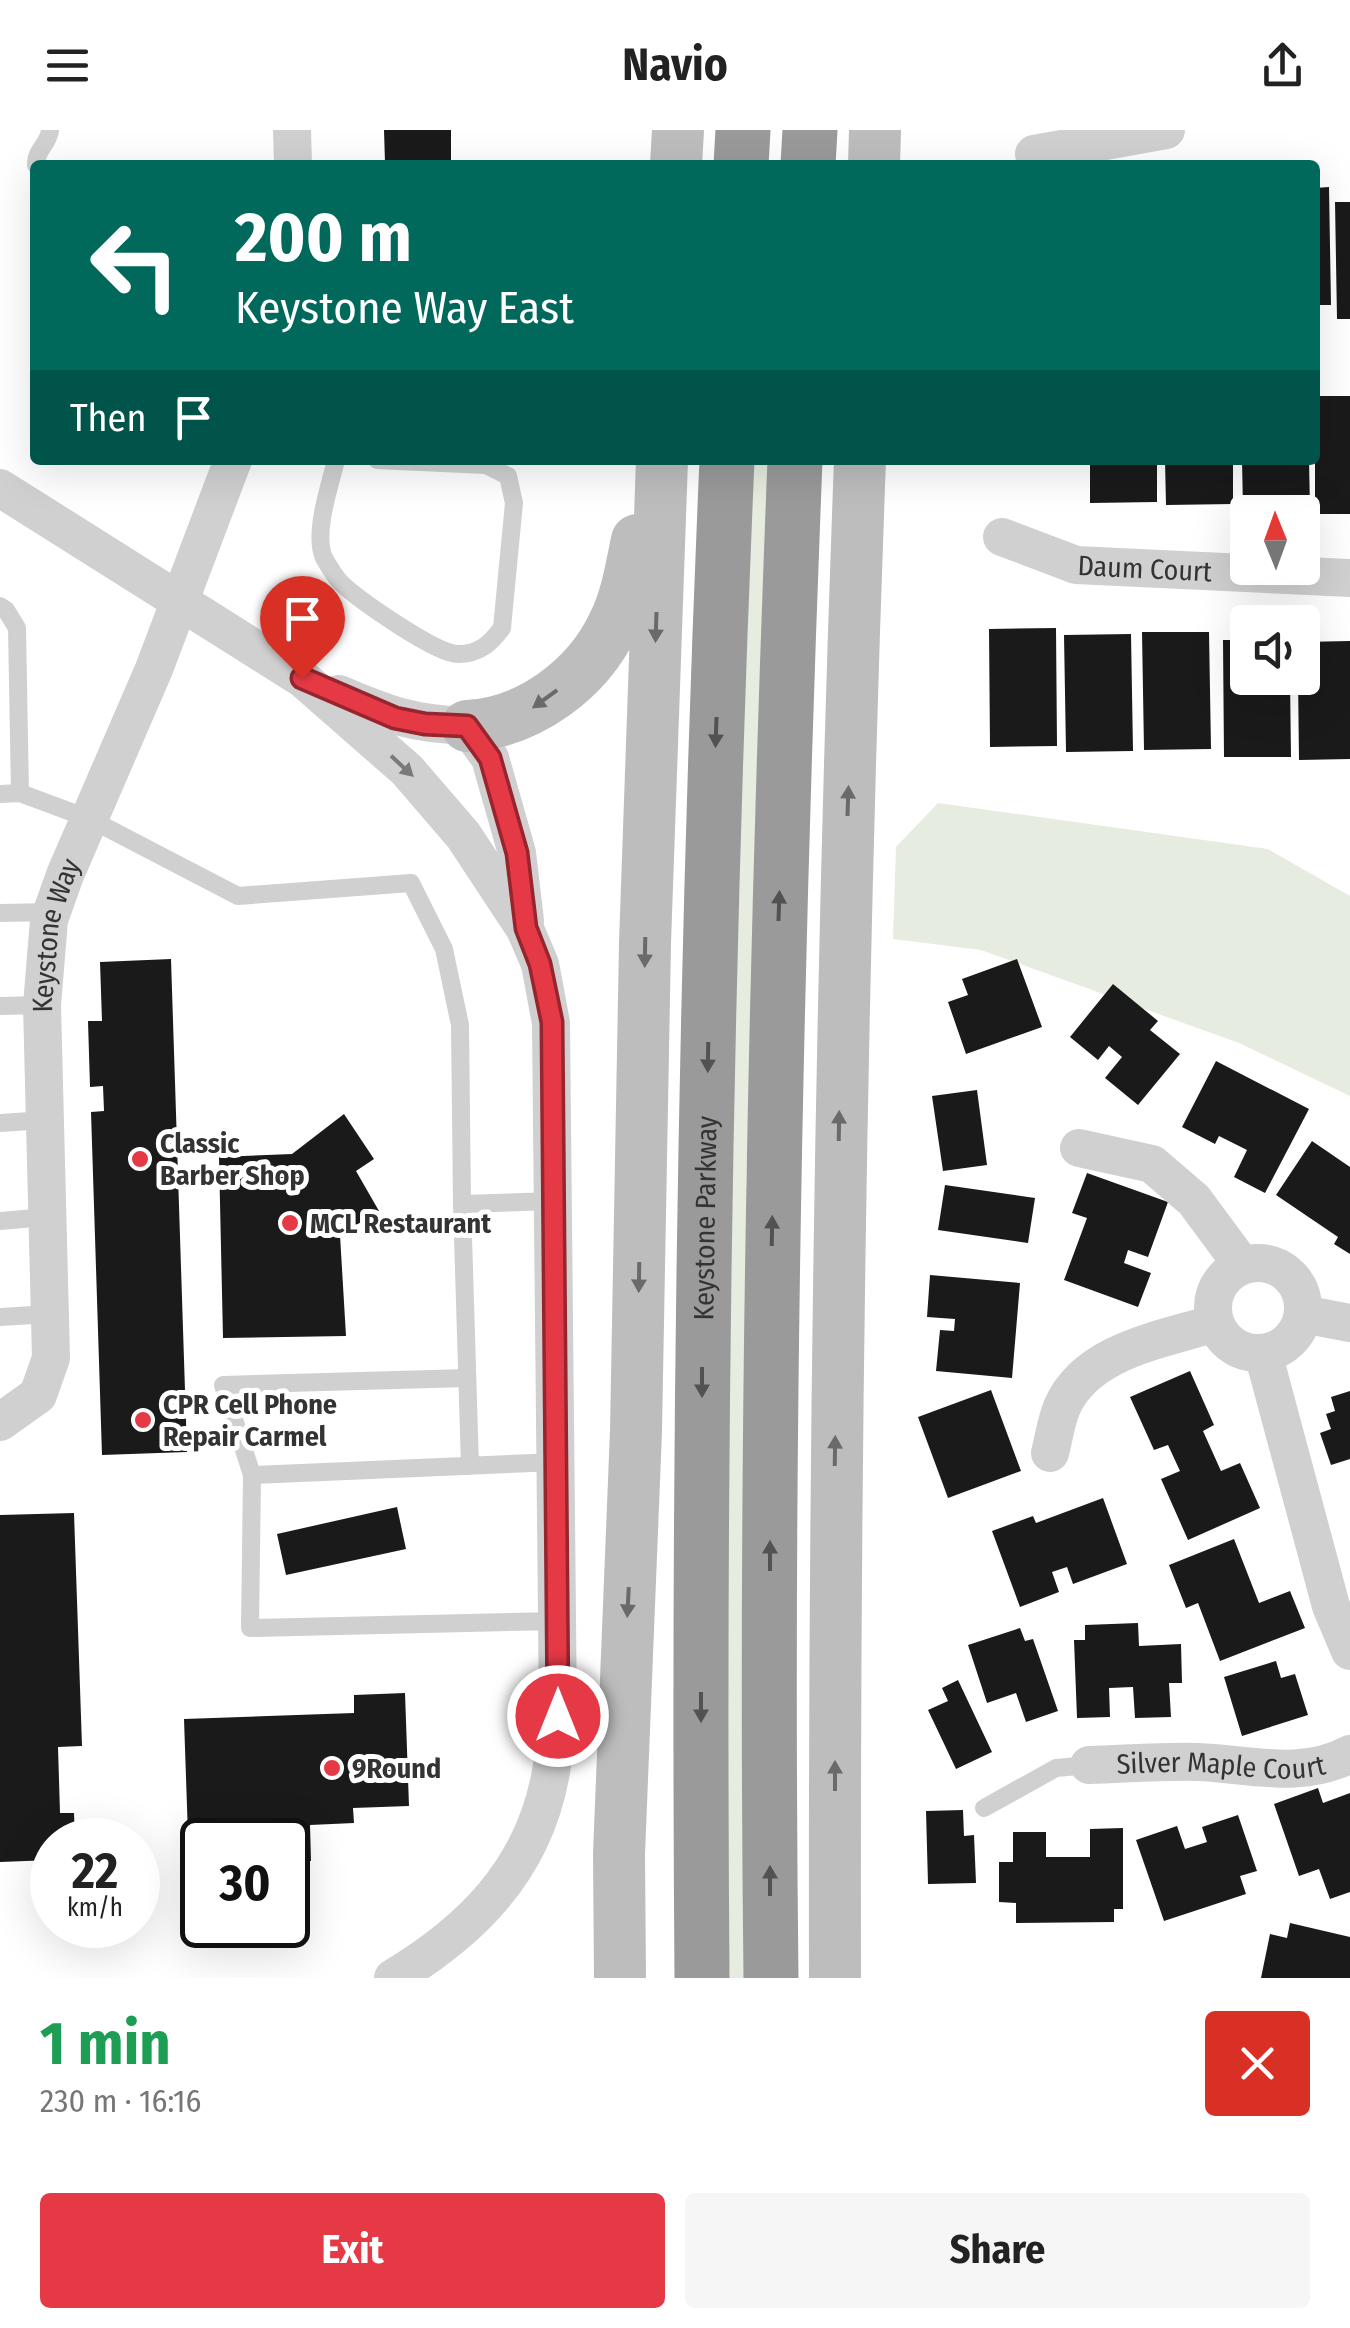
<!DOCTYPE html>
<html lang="en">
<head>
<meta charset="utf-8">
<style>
  body { margin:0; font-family:"Fira Sans Condensed",sans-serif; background:#f6f6f6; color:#222; height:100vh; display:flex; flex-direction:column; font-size:38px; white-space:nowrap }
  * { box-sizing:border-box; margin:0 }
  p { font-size:32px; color:#767676 }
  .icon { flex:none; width:55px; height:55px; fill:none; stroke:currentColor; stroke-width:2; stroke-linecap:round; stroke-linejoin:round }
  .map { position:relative; height:1848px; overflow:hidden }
  .panel { display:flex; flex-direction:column; background:#fff; flex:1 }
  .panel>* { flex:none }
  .hud { position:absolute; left:30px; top:30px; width:1290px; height:305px; border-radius:10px; box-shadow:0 10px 40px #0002; background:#00695c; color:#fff; overflow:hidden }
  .needle { width:65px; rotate:359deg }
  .tools { position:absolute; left:1230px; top:365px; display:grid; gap:20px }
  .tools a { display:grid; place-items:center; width:90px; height:90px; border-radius:10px; background:#fff; box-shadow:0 10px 40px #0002; font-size:50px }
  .speed { position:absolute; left:30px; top:1688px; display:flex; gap:20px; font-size:50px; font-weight:700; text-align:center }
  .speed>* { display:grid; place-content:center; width:130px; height:130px; border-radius:50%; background:#fff; box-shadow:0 10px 40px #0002; line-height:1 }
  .speed small { font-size:25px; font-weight:400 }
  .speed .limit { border:5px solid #111; border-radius:15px; background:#fff; color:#111 }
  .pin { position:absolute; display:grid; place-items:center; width:85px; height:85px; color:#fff; margin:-102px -42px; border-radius:50% 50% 50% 0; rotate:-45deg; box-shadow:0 0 10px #0007 }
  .pin .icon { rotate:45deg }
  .me { position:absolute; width:110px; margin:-55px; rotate:0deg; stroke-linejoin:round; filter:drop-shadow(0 0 8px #0008) }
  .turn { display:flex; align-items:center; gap:35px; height:210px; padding:0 40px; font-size:45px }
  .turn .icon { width:130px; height:130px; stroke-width:2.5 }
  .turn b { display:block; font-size:70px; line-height:85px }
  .then { display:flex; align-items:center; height:95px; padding:0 40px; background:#0003; gap:20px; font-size:38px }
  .round { display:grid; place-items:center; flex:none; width:105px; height:105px; border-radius:10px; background:#f6f6f6 }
  .summary { display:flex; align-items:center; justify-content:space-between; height:170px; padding:0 40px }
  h1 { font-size:60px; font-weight:700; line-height:75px; color:#1e9e55 }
  .primary-button { display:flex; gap:20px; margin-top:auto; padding:20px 40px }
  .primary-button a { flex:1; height:115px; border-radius:10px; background:#e63946; color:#fff; font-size:40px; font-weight:700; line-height:115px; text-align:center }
  .primary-button a+a { background:#f6f6f6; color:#222 }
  header { display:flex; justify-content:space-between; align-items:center; height:130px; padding:0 40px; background:#fff; font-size:45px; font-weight:700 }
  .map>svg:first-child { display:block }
  .green { fill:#e6ecdf }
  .building { fill:#1a1a1a }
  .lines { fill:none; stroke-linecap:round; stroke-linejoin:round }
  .lane { stroke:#d0d0d0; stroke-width:18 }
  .street { stroke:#d0d0d0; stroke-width:38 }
  .secondary { stroke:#bdbdbd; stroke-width:52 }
  .highway { stroke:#9a9a9a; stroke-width:55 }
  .oneway { fill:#6a6a6a }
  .oneway2 { fill:#525252 }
  .oneway3 { fill:#7a7a7a }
  .route-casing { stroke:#96252e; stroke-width:25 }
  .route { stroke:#e63946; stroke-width:18 }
  .poi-dot { fill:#e63946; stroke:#fff; stroke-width:4 }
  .labels { text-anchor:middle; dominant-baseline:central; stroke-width:10; stroke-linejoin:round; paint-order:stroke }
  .street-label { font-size:28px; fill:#333; stroke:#fff }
  .poi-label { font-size:28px; font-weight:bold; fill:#333; stroke:#fff; text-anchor:start }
</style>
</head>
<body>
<header><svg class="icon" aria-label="menu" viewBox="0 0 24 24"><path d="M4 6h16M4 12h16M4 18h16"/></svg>Navio<svg class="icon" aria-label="share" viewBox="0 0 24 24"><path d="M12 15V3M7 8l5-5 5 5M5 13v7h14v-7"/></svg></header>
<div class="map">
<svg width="1350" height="1848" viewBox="0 0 1350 1848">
  <rect width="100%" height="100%" fill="#fff"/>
  <path class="green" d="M745,330h23l-22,724 -2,794h-23l-1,-123z
    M938,673l330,46 82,47v200l-111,-53 -258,-93 -88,-11 3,-92z"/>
  <path class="building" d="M384,0h67v32l-66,1z
    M1329,57l2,118h-16v-117z
    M1335,72h15v117h-13z
    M1315,266h35v118h-35z
    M1090,330h67v42l-67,1z
    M1165,330h68v44l-67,1z
    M1242,330h67l1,49h-67z
    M1056,498l1,118 -67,1 -1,-118z
    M1142,502h67l2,117 -67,1z
    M1131,504l2,117 -67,1 -2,-117z
    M1223,510h25v38h42l1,79h-67z
    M1350,511v118l-51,1 -1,-82h4v-36z
    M171,829l16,493 -85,3 -11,-343 13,-1 -1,-25 -13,1 -2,-66h14l-2,-59z
    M1017,829l25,68 -76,27 -18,-52 20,-7 -6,-16z
    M1113,854l45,37 -8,9 30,24 -42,51 -33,-27 17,-21 -13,-11 -11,14 -28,-23z
    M1216,931l93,48 -44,84 -31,-16 13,-27 -28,-14 -4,8 -33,-17z
    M977,960l10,75 -44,6 -11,-75z
    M344,984l30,45 -18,12 23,40 -39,24 6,101 -123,2 -4,-181 73,-3z
    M1312,1011l38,26v87l-16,-10 4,-7 -62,-42z
    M1087,1043l81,29 -20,55 -20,-7 -4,13 27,10 -13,34 -74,-27 23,-62 -15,-5z
    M945,1055l90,13 -7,45 -90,-13z
    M930,1145l90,8 -8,95 -76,-7 4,-41 14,1 1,-12 -28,-2z
    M1190,1241l24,54 -11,6 18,40 19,-8 20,45 -72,32 -27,-61 19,-8 -12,-26 -14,5 -24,-53z
    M991,1260l30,81 -73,27 -30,-81z
    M1350,1261v68l-19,6 -11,-32 11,-4 -5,-15 9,-3 -4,-14z
    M1103,1368l24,66 -54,20 -6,-17 -15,5 7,20 -39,15 -28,-76 41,-15 3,7z
    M397,1377l9,42 -120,26 -9,-41z
    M74,1383l8,233 -24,1 2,66h14l1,27h-23v20l-52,2v-347z
    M1234,1409l25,64 31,-12 15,37 -85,33 -22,-58 -12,5 -17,-43z
    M1138,1493l1,23 42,-2 1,39h-13l2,34 -36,1 -2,-31 -24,1 1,29 -33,1 -3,-78h11v-15z
    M1020,1498l5,13 8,-2 25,72 -32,11 -10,-29 -29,10 -19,-58z
    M1276,1531l5,17 14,-4 13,41 -66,21 -18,-59z
    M958,1550l34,72 -36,17 -28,-59 20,-9 -6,-13z
    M405,1563l4,113 -56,2 1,15 -44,2 1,36h-23v-21h-86v24l-13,1 -5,-146 170,-6v-18z
    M1318,1658l5,15 27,-10v99l-20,7 -11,-30 -20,7 -25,-72z
    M963,1680l1,26 10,-1 2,48 -48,1 -2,-73z
    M1238,1685l19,56 -17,5 6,18 -82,27 -28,-81 41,-14 8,23 22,-7 -5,-15z
    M1123,1698v81h-9v13l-98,1v-20l-17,-1v-40h14v-30h33v25h44v-28z
    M1290,1793l60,14v41h-89l9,-44 17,4z"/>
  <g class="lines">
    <path class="lane" d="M36,35c-1,-15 13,-21 14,-35
      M336,330c-6,26 -23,73 -12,98 4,7 11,19 17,25 18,17 95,71 117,71 21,0 32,-10 44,-26l12,-125 -6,-27 -22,-11 -109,-5
      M0,476l6,4 11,18 3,165
      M0,664l20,-1 70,26 148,77 173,-13 33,66 16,76 2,179 91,-3
      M0,783l52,-1
      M0,876l42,-1
      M0,993l45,-3
      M462,1074l8,262
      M0,1091l47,-4
      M0,1187l50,-3
      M556,1332l-304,13 -2,153 307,-7
      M252,1345l-29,-90 244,-7
      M984,1678l72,-40 33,-3"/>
    <g class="street">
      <path d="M292,0l1,35"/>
      <path d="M1034,24l132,-24"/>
      <path d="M0,358l303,191 104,91 56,65 62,94 15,35 11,59 7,693c-3,20 -4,41 -8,61 -18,94 -79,154 -157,201"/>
      <path id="s1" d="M1002,407l74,28 274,13"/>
      <path d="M339,564c49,21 74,30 128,32l23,32 27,95 8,68"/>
      <path d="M1079,1018l73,16 42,36 48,65"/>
      <circle cx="1258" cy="1178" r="45"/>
      <path d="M1303,1184l47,9"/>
      <path d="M1263,1223l68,253 19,45"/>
      <path id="s2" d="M0,1292l38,-27 13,-37 -9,-353 7,-85 16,-45 89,-206 79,-209"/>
      <path d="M1050,1323c4,-15 6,-32 12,-46 25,-57 100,-67 153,-84"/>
      <path id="s3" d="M1089,1635c36,-1 73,-4 109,-3 51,2 104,18 152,-8"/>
    </g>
    <path class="secondary" d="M676,35l2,-35
      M874,35l1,-35
      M467,596c62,-3 121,-47 147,-103 13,-26 17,-55 23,-83
      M620,1848l-1,-124 17,-423 9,-488 17,-483
      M835,1848c-1,-506 6,-1012 25,-1518"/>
    <g class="highway">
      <path d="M741,35l2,-35"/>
      <path d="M808,35l2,-35"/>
      <path id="s4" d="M702,1848c-4,-506 3,-1012 25,-1518"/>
      <path d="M771,1848c-6,-506 4,-1012 24,-1518"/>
    </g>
  </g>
  <defs><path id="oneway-solid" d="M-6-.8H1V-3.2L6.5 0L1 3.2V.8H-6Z" transform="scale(2.5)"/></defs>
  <g class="oneway">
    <use href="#oneway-solid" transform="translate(656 497) rotate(92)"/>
    <use href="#oneway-solid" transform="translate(545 569) rotate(144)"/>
    <use href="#oneway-solid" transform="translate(848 671) rotate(-88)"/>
    <use href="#oneway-solid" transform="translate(645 822) rotate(91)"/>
    <use href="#oneway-solid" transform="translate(839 996) rotate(-89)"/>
    <use href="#oneway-solid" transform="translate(639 1147) rotate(91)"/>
    <use href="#oneway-solid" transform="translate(835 1321) rotate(-89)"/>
    <use href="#oneway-solid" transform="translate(628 1472) rotate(93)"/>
    <use href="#oneway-solid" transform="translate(835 1646) rotate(-90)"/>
  </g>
  <g class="oneway2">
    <use href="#oneway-solid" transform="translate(716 602) rotate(92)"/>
    <use href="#oneway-solid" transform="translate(779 776) rotate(-88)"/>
    <use href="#oneway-solid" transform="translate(708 927) rotate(91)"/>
    <use href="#oneway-solid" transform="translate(772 1101) rotate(-89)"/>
    <use href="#oneway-solid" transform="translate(702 1252) rotate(90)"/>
    <use href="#oneway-solid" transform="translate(770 1426) rotate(-90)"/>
    <use href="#oneway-solid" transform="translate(701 1577) rotate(90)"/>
    <use href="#oneway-solid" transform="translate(770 1751) rotate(-90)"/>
  </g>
  <use class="oneway3" href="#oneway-solid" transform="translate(402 636) rotate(43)"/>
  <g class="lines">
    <defs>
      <path id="route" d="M302,548l93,40 30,6 42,2 23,32 27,95 9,75 14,36 12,58 6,694"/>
    </defs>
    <use href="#route" class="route-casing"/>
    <use href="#route" class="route"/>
  </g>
  <g class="poi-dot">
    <circle cx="140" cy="1029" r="10"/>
    <circle cx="290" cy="1093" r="10"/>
    <circle cx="143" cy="1290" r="10"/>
    <circle cx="332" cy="1638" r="10"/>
  </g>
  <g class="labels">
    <g class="street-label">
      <text stroke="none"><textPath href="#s1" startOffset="148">Daum Court</textPath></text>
      <text stroke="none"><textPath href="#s2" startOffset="510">Keystone Way</textPath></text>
      <text stroke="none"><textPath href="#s4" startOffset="760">Keystone Parkway</textPath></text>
      <text stroke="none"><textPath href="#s3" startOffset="132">Silver Maple Court</textPath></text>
    </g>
    <g class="poi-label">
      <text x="160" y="1013">Classic<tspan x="160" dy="32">Barber Shop</tspan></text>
      <text x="310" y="1093">MCL Restaurant</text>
      <text x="163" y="1274">CPR Cell Phone<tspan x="163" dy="32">Repair Carmel</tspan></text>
      <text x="352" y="1638">9Round</text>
    </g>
  </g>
</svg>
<div class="tools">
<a><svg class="needle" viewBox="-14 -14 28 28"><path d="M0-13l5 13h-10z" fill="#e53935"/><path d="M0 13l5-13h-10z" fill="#767676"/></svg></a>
<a><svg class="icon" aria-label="sound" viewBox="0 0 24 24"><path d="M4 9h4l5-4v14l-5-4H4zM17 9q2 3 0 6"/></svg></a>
</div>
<div class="speed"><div>22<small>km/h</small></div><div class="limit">30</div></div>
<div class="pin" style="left:302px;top:548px;background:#d93025"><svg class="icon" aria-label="arrive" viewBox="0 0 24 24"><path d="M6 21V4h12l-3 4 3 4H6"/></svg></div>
<svg class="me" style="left:558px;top:1586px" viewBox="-20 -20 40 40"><circle r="17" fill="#e63946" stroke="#fff" stroke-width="3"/><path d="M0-11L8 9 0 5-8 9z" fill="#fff"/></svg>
<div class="hud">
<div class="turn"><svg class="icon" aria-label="left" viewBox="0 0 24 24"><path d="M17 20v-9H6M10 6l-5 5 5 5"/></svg><div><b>200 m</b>Keystone Way East</div></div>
<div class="then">Then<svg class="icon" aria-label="arrive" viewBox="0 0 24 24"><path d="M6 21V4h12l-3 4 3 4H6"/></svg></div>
</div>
</div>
<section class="panel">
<div class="summary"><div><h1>1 min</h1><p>230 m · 16:16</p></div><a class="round" style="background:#d93025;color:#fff"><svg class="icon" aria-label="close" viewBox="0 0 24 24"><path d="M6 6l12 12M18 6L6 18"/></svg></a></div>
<div class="primary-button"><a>Exit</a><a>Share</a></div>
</section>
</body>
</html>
